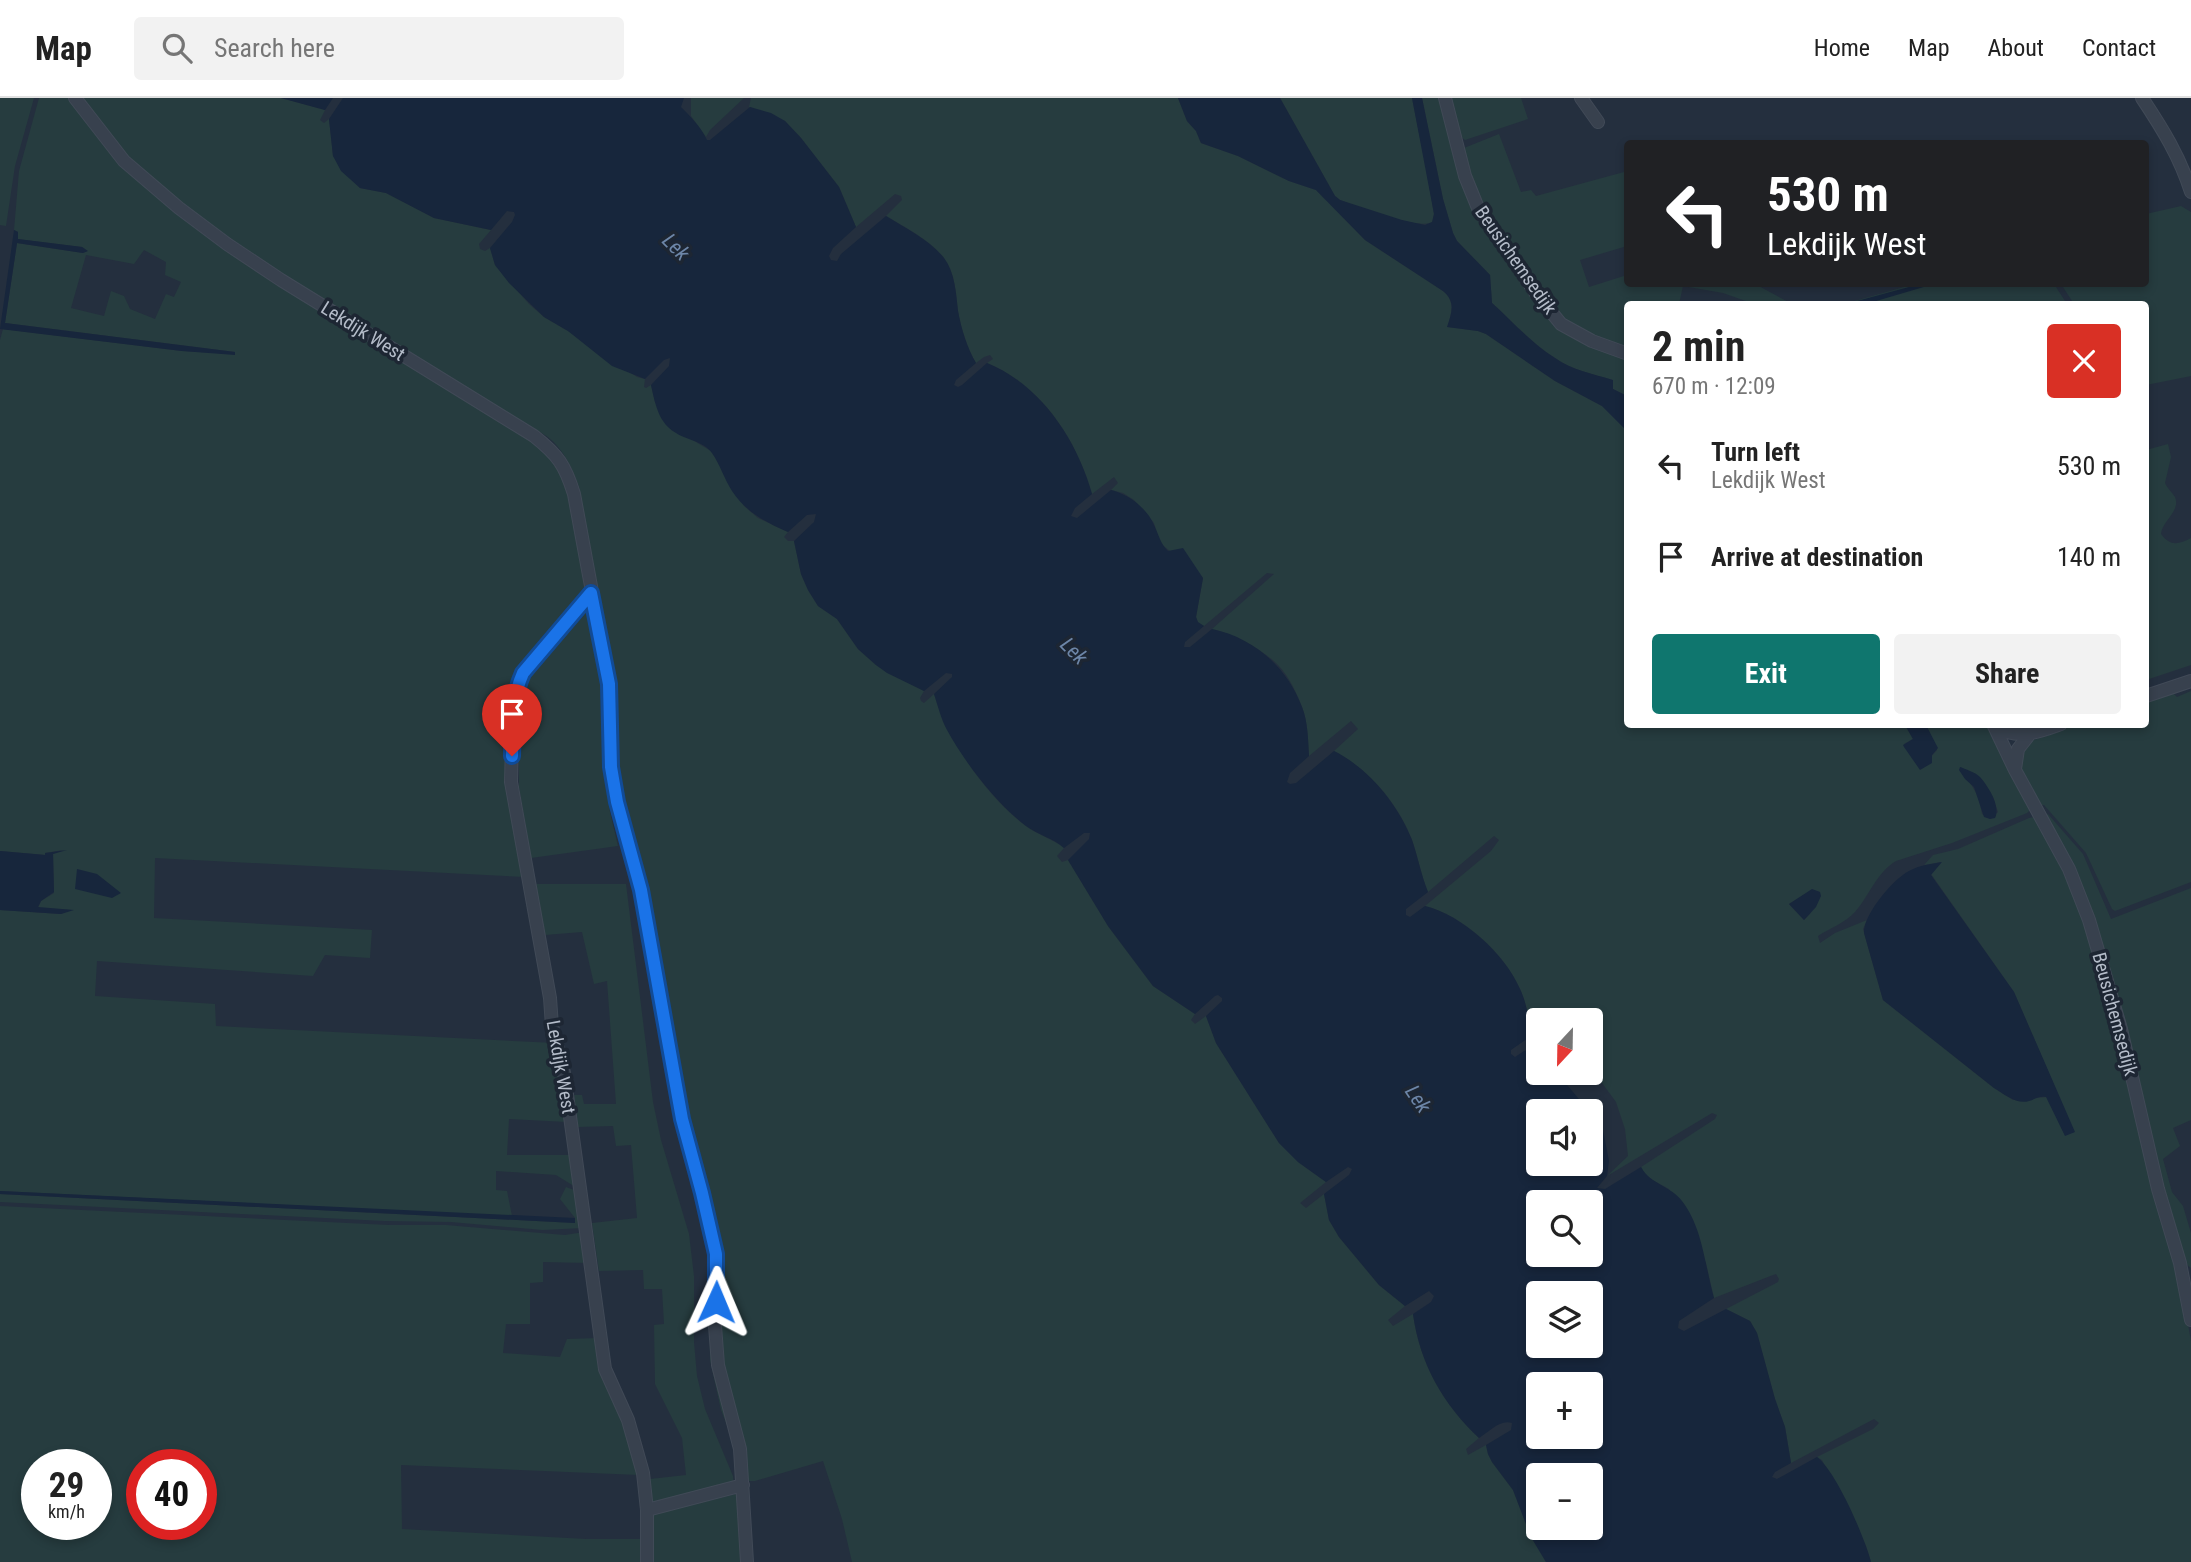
<!DOCTYPE html>
<html lang="en">
<head>
<meta charset="utf-8">
<style>
  body { margin:0; font-family:"Roboto Condensed",sans-serif; background:#f2f2f2; color:#222; height:100vh; display:flex; flex-direction:column; font-size:26px; white-space:nowrap }
  * { box-sizing:border-box; margin:0 }
  p { font-size:23px; color:#767676 }
  .icon { flex:none; width:38px; height:38px; fill:none; stroke:currentColor; stroke-width:2; stroke-linecap:round; stroke-linejoin:round }
  .map { position:relative; flex:1; overflow:hidden }
  .details { position:absolute; left:1624px; top:203px; width:525px; height:427px; display:flex; flex-direction:column; background:#fff; border-radius:7px; box-shadow:0 4px 10px #0003 }
  .details>* { flex:none }
  .guide { position:absolute; left:1624px; top:42px; width:525px; height:147px; border-radius:7px; box-shadow:0 4px 10px #0003; background:#202124; color:#fff; overflow:hidden }
  .needle { width:46px; rotate:202deg }
  .buttons { position:absolute; left:1526px; top:910px; display:grid; gap:14px }
  .buttons a { display:grid; place-items:center; width:77px; height:77px; border-radius:7px; background:#fff; box-shadow:0 4px 10px #0003; font-size:35px }
  .speed { position:absolute; left:21px; top:1351px; display:flex; gap:14px; font-size:35px; font-weight:700; text-align:center }
  .speed>* { display:grid; place-content:center; width:91px; height:91px; border-radius:50%; background:#fff; box-shadow:0 4px 10px #0003; line-height:1 }
  .speed small { font-size:18px; font-weight:400 }
  .speed .limit { border:10px solid #d22; background:#fff; color:#111 }
  .pin { position:absolute; display:grid; place-items:center; width:60px; height:60px; color:#fff; margin:-72px -30px; border-radius:50% 50% 50% 0; rotate:-45deg; box-shadow:0 0 7px #0007 }
  .pin .icon { rotate:45deg }
  .me { position:absolute; width:77px; margin:-38px; rotate:1deg; stroke-linejoin:round; filter:drop-shadow(0 0 5px #0008) }
  .turn { display:flex; align-items:center; gap:24px; height:147px; padding:0 28px; font-size:32px }
  .turn .icon { width:91px; height:91px; stroke-width:2.5 }
  .turn b { display:block; font-size:49px; line-height:60px }
  .round { display:grid; place-items:center; flex:none; width:74px; height:74px; border-radius:7px; background:#f2f2f2 }
  .overview { display:flex; align-items:center; justify-content:space-between; height:119px; padding:0 28px }
  h1 { font-size:42px; font-weight:700; line-height:52px }
  .button { display:flex; gap:14px; margin-top:auto; padding:14px 28px }
  .button a { flex:1; height:80px; border-radius:7px; background:#0f766e; color:#fff; font-size:28px; font-weight:700; line-height:80px; text-align:center }
  .button a+a { background:#f2f2f2; color:#222 }
  ul { padding:0; list-style:none }
  li { display:flex; align-items:center; gap:21px; height:91px; padding:0 28px }
  li div { flex:1 }
  li b { display:block; font-size:26px }
  li em { font-style:normal }
  header { display:flex; align-items:center; gap:42px; box-sizing:border-box; height:98px; padding:0 35px; background:#fff; border-bottom:2px solid #e0e0e0 }
  header strong { font-size:33px }
  nav { display:flex; gap:38px; margin-inline-start:auto; font-size:24px }
  .search { width:490px; height:63px; background:#f2f2f2; display:flex; align-items:center; gap:18px; box-sizing:border-box; padding:0 24px; border-radius:7px; color:#767676; font-size:26px }
  .map>svg:first-child { display:block }
  .green { fill:#263c3f; fill-rule:evenodd }
  .water { fill:#17263c; fill-rule:evenodd }
  .lines { fill:none; stroke-linecap:round; stroke-linejoin:round }
  .minor-casing { stroke:#414a57; stroke-width:14 }
  .minor { stroke:#38414e; stroke-width:12 }
  .route-casing { stroke:#114b97; stroke-width:18 }
  .route { stroke:#1a73e8; stroke-width:12 }
  .labels { text-anchor:middle; dominant-baseline:central; stroke-width:7; stroke-linejoin:round; paint-order:stroke }
  .street-label { font-size:19px; fill:#b4bcc9; stroke:#1d2633 }
  .water-label { font-size:21px; font-style:italic; fill:#6d86a8; stroke:#1d2633 }
</style>
</head>
<body>
<header>
<strong>Map</strong>
<div class="search"><svg class="icon" aria-label="search" viewBox="0 0 24 24"><circle cx="10" cy="10" r="6"/><path d="M15 15l6 6"/></svg>Search here</div>
<nav><a>Home</a><a>Map</a><a>About</a><a>Contact</a></nav>
</header>
<div class="map">
<svg width="2191" height="1464" viewBox="0 0 2191 1464">
  <rect width="100%" height="100%" fill="#242f3e"/>
  <path class="green" d="M0,0h34l-19,68 -9,60 -6,-1z
    M39,0h29l39,51 37,37 409,269 15,29 17,109 -66,82 -9,47 15,155 -370,-19 -1,60 218,12 -2,28 -45,-3 -12,21 -216,-15 -2,35 120,8 1,22 339,17 12,79 -58,-3 -2,36h65l5,33 -21,-13 -60,-4v19l11,1 5,25 -512,-25v-281l61,4 10,-4 -33,-2 3,-7 13,-8 -1,-39 10,-4 -18,3 1,2 -46,-4v-511l3,-11 179,22 53,3v-2l-230,-29 12,-80 66,10 4,-2 -5,-4 -65,-8 1,-7 -4,-2 5,-59zM144,152l22,12 -1,13 16,7 -7,15 -8,-3 -11,25 -25,-10 -6,-13 -13,-5 -7,25 -33,-8 15,-53 48,9z
    M79,0h202l44,12 -5,10 4,3 5,-4 4,37 27,32 26,5 48,25 57,12 -12,14 1,5 5,2 5,-3 5,17 34,39 15,13 24,14 69,46 8,2 -1,8 2,1 5,-3 4,17 39,39 17,10 33,55 14,12 30,14 -4,5 4,4h6l7,33 7,16 10,16 19,13 21,30 18,16 48,26 -4,7 1,3 3,2 10,-9c15,48 52,102 92,132 12,9 27,13 38,22l-7,8 5,6 6,-2 40,66 45,60 42,28 -4,6 4,4 11,-8 10,27 63,100 19,19 28,20 -26,21 6,5 18,-14 5,26 10,17 40,48 26,21 -17,14 5,6 20,-12c7,50 30,90 66,124l-13,11 2,6 18,-10 2,9 4,8 21,28 18,47 15,25h-694l-10,-43 -19,-58 -68,20h-6l-28,-71 -11,-50 -2,-122 -42,-159 -26,-179 -23,-127 -1,-87 -37,-199c-8,-20 -14,-36 -31,-50l-264,-162 -82,-56 -56,-45 -25,-25z
    M691,0h53l-34,32 -4,7 -15,-21z
    M751,0h427l9,23 9,10 5,12 37,13 51,25 27,9 49,50 78,51c13,11 8,21 5,36l30,4 8,3 69,47 47,25 25,25 1,293 277,1 8,14 -9,5 26,14 7,-8 -11,-25h61l45,83 -5,5 -75,30 -56,18c-20,12 -26,34 -41,51 -10,11 -25,16 -37,24l2,7 15,-10 32,-13 -4,9 20,71 111,88 19,12 34,-3 18,38 9,-3 -60,-140 -83,-118 10,-12 -17,3 9,-10 25,-6 71,-31 10,-2 21,40 39,104 81,320 11,61v221h-320l-5,-16 -44,-86 -5,-3 56,-28 6,-6 -5,-4 -83,44 -6,-36 -10,-28 -18,-66 -7,-12 -24,-12 52,-27 1,-3 -3,-5 -3,1 -59,23 -8,-35 -37,-74 -17,-9 -7,-6 -4,-7 74,-48 2,-4 -5,-2 -105,63 21,-20 -3,-27 -9,-27 -25,-34v-48h-53v12l-7,4c-2,-16 -4,-32 -11,-47 -15,-35 -58,-74 -95,-83l66,-55 8,-11 -5,-4 -66,56c-7,-17 -10,-35 -16,-52 -14,-37 -44,-71 -78,-89l24,-22 -7,-8 -42,35c-1,-16 -1,-34 -7,-49 -5,-13 -13,-31 -24,-42 -16,-16 -44,-31 -66,-36l62,-55 -7,-1 -63,53 -6,-3 -2,-6 7,-39 -43,-35 -6,-20 -20,-23 -11,-7 -12,-3 7,-7 -4,-6 -22,17c-15,-54 -51,-109 -105,-131l6,-4 -3,-4 -6,2 -8,6c-9,-15 -15,-35 -18,-52 -2,-18 -3,-38 -14,-53 -14,-18 -38,-30 -58,-42l16,-16 -1,-4 -6,-2 -39,33 -17,-40 -38,-49 -16,-17 -36,-14zM1960,669l16,8 17,22 5,15 -8,7 -8,-5c-4,-25 -11,-27 -22,-47zM1812,792l7,2 -9,22 -6,6 -15,-16z
    M1280,0h132l14,70 8,46 -1,8c-16,8 -74,-15 -93,-22l-5,-4z
    M1422,0h21l20,89 92,135 72,35v39l-14,-7 -1,-9c-19,-6 -40,-10 -57,-22 -24,-15 -42,-36 -63,-55l-2,-28 -33,-34 -4,-8 -10,-34z
    M1449,0h72l7,21 -63,21 -7,-5z
    M1499,36l22,58 10,-2 5,6 88,-24 4,11 -1,63 -47,14 9,27 38,-12 1,9h127l37,20h-38l-31,-11 -40,-7 -4,18h-51l-1,45 -40,-14 -30,-22 -71,-99 -15,-31 -7,-35z
    M2181,108l10,6v164l-45,9v-81h-72l-13,-20h85v-70z
    M1915,186h139l13,20h-223z
    M2168,346l3,13 -6,26c2,5 7,9 10,14 6,14 -13,24 -14,37 9,12 17,11 30,4v127l-45,15v-230z
    M590,513l14,72 2,97 4,32 8,34 -87,12 -12,-71v-85l6,-20 61,-70z
    M2191,593v191l-76,29 -3,-2 -26,-56 -42,-48h-4l-22,-38 1,-13 12,-13 45,-16 70,-1v-24l26,-8 5,5z
    M2048,716l35,40 28,65 80,-31v232l-18,8 7,18 -17,13 9,33 11,14 8,27v35l-10,-8 -50,-203 -85,-242z
    M536,786h90l27,218 8,38 28,94 5,42v66l3,34 8,33 28,67 1,9 -81,20 -3,-26 36,-4 -4,-37 -27,-54 -1,-59 10,-1 -2,-35h-18l-1,-19 -44,1 -7,-48 45,-5 -6,-73 -15,1 -3,-20 -35,1 -4,-32h8l2,9h32l-9,-123 -13,3 -12,-52 -37,3z
    M566,1089l11,4 6,37 -40,2 -92,-8 -67,-1 -384,-19v-8l575,29v-5l-15,-19z
    M0,1108l389,19h57l119,10 19,-3 4,31 -45,-1v20l-13,1v41h-24l-3,29 57,4 7,-18 32,-1 40,137 -238,-10 1,64 184,10h59v23h-645zM37,1367h59v59h-59zM142,1367h59v59h-59z
    M736,1396l4,19 2,49h-89l1,-48z"/>
  <path class="water" d="M281,0h52l-8,12z
    M343,0h341l-3,9c10,10 20,20 26,33h3l40,-33 21,6 14,8 16,17 38,49 17,40 -23,21 -4,8 2,4 6,1 4,-7 45,-38c19,12 44,24 58,42 11,15 12,35 14,53 3,17 9,37 18,52l-20,17 -2,5 4,2 4,-2 25,-22c54,22 90,77 105,131l-17,14 -4,8 6,2 34,-28c17,4 36,18 43,35 5,10 6,18 14,26l15,-3 20,30 -7,39 2,5 6,4 -19,16 -1,5h6l22,-18c42,9 75,38 90,78 6,15 6,33 7,49l-19,17 -3,9 3,2 6,-1 38,-32c34,17 64,53 78,89 6,17 9,35 16,52l-22,17v6l4,2 15,-11c37,9 80,48 95,83 7,15 9,31 11,47l-20,14v4l4,3 9,-6 11,-3 3,3v22h19l32,38h-51v53h53v-51l12,17 6,31 -2,15 -10,12 8,1 36,-22c9,17 30,19 41,34 21,27 23,66 32,97l-35,23 -1,7 6,3 42,-22 24,12 7,12 18,66 10,28 6,36 -16,9 -3,5 5,2 40,-22c19,14 48,81 54,105h-325l-15,-25 -18,-47 -21,-28 -4,-8 -2,-9 25,-15 1,-7c-12,-4 -23,9 -33,15 -36,-34 -59,-74 -66,-124l18,-12 3,-6 -5,-5 -24,15 -26,-21 -40,-48 -10,-17 -5,-26 25,-19 3,-6 -4,-2 -22,15 -28,-20 -19,-19 -63,-100 -10,-27 16,-15v-3l-4,-3 -3,1 -20,18 -42,-28 -45,-60 -40,-66 21,-21 1,-6h-6l-20,15c-11,-10 -26,-13 -38,-22 -29,-22 -61,-63 -79,-96 -6,-11 -9,-24 -13,-36l18,-17v-3l-6,-1 -22,18 -37,-18 -11,-8 -18,-16 -21,-30 -19,-13 -10,-16 -7,-16 -7,-33 20,-19 2,-8 -9,1 -19,17c-22,-9 -43,-21 -56,-41 -8,-12 -12,-27 -20,-38 -6,-8 -15,-11 -23,-14 -29,-10 -32,-27 -38,-54l18,-19 1,-8 -6,2 -19,19 -33,-13 -44,-35 -24,-14 -35,-34 -14,-18 -5,-17 22,-26 3,-7 -1,-3 -7,-1 -16,19 -57,-12 -48,-25 -26,-5 -19,-17 -8,-15 -4,-37zM1591,1104v53h-53v-53zM1538,1195h53v53h-53zM1591,1286v53h-53v-53zM1591,1377v53h-53v-53z
    M1178,0h102l55,98 5,4 62,20 23,5 7,-3 2,-8 -22,-116h10l21,101 10,34 4,8 33,34 2,28c21,19 39,40 63,55 17,12 38,16 58,22v9l14,7v35l-25,-25 -47,-25 -69,-47 -8,-3 -31,-4c5,-15 9,-25 -4,-36l-78,-51 -49,-50 -27,-9 -51,-25 -37,-13 -5,-12 -9,-10z
    M14,132l4,2v7l64,8 6,4 -5,2 -66,-10 -12,80 230,29v3l-53,-4 -182,-22z
    M1920,186h14l-68,20h-20z
    M1905,627h21l12,23 -6,7v8l-12,7 -16,-23 -1,-2 10,-6z
    M1960,669c5,2 15,5 20,10 8,9 21,29 15,41l-5,1 -6,-2 -10,-30 -9,-8 -6,-9z
    M67,752l-14,4 1,38 -13,9 -3,6 36,3 -13,4 -61,-4v-59l45,4v-2z
    M1942,764l-11,13 83,117 61,140 -10,4 -19,-39c-8,-1 -10,2 -17,4 -12,4 -25,-7 -35,-13l-111,-88 -19,-67c-1,-18 29,-54 45,-62 11,-6 22,-7 33,-9z
    M77,771l20,5 24,19 -9,5 -37,-9z
    M1812,791l8,3 1,4 -5,11 -12,13 -15,-16z
    M0,1093l575,27v5l-575,-29z"/>
  <g class="lines">
    <defs>
      <path id="minor" d="M75,0l49,63 55,47 48,36 54,36 253,156c24,19 31,29 40,58l35,190 2,83 6,35 24,88 41,229 20,74 14,61 -1,72 3,39 22,84 7,113
        M1445,0l20,78 13,32 57,84 26,32 31,17 36,13
        M1581,0l17,24
        M2142,0c20,30 38,59 49,94
        M591,495l-68,80 -7,15 -3,16 -2,78 39,216 2,28 12,47 41,296 23,51 15,53 4,37v52
        M2146,598l45,-15
        M1993,626l22,46 54,99 20,51 32,109 37,160 22,74 11,57
        M1994,627c23,16 42,8 67,-1
        M2015,671l3,-20 11,-14
        M647,1412l96,-25"/>
    </defs>
    <use href="#minor" class="minor-casing"/>
    <use href="#minor" class="minor"/>
  </g>
  <g class="lines">
    <defs>
      <path id="route" d="M512,658c1,-29 -1,-56 11,-83l68,-80 18,91 2,83 6,35 24,88 41,229 20,74 14,61v48"/>
    </defs>
    <use href="#route" class="route-casing"/>
    <use href="#route" class="route"/>
  </g>
  <g class="labels">
    <g class="street-label">
      <text transform="translate(1516 162) rotate(55)">Beusichemsedijk</text>
      <text transform="translate(363 233) rotate(32)">Lekdijk West</text>
      <text transform="translate(2115 916) rotate(75)">Beusichemsedijk</text>
      <text transform="translate(561 969) rotate(80)">Lekdijk West</text>
    </g>
    <g class="water-label">
      <text transform="translate(676 149) rotate(45)">Lek</text>
      <text transform="translate(1074 553) rotate(45)">Lek</text>
      <text transform="translate(1418 1001) rotate(56)">Lek</text>
    </g>
  </g>
</svg>
<div class="buttons">
<a><svg class="needle" viewBox="-14 -14 28 28"><path d="M0-13l5 13h-10z" fill="#e53935"/><path d="M0 13l5-13h-10z" fill="#767676"/></svg></a>
<a><svg class="icon" aria-label="sound" viewBox="0 0 24 24"><path d="M4 9h4l5-4v14l-5-4H4zM17 9q2 3 0 6"/></svg></a>
<a><svg class="icon" aria-label="search" viewBox="0 0 24 24"><circle cx="10" cy="10" r="6"/><path d="M15 15l6 6"/></svg></a>
<a><svg class="icon" aria-label="layers" viewBox="0 0 24 24"><path d="M12 4l9 5-9 5-9-5zM3 14l9 5 9-5"/></svg></a>
<a>+</a>
<a>−</a>
</div>
<div class="speed"><div>29<small>km/h</small></div><div class="limit">40</div></div>
<div class="pin" style="left:512px;top:658px;background:#d93025"><svg class="icon" aria-label="arrive" viewBox="0 0 24 24"><path d="M6 21V4h12l-3 4 3 4H6"/></svg></div>
<svg class="me" style="left:716px;top:1204px" viewBox="-20 -20 40 40"><path d="M0-17L14 15 0 8-14 15z" fill="#1a73e8" stroke="#fff" stroke-width="4"/></svg>
<div class="guide">
<div class="turn"><svg class="icon" aria-label="left" viewBox="0 0 24 24"><path d="M17 20v-9H6M10 6l-5 5 5 5"/></svg><div><b>530 m</b>Lekdijk West</div></div>
</div>
<section class="details">
<div class="overview"><div><h1>2 min</h1><p>670 m · 12:09</p></div><a class="round" style="background:#d93025;color:#fff"><svg class="icon" aria-label="close" viewBox="0 0 24 24"><path d="M6 6l12 12M18 6L6 18"/></svg></a></div>
<ul>
<li><svg class="icon" aria-label="left" viewBox="0 0 24 24"><path d="M17 20v-9H6M10 6l-5 5 5 5"/></svg><div><b>Turn left</b><p>Lekdijk West</p></div><em>530 m</em></li>
<li><svg class="icon" aria-label="arrive" viewBox="0 0 24 24"><path d="M6 21V4h12l-3 4 3 4H6"/></svg><div><b>Arrive at destination</b></div><em>140 m</em></li>
</ul>
<div class="button"><a>Exit</a><a>Share</a></div>
</section>
</div>
</body>
</html>
